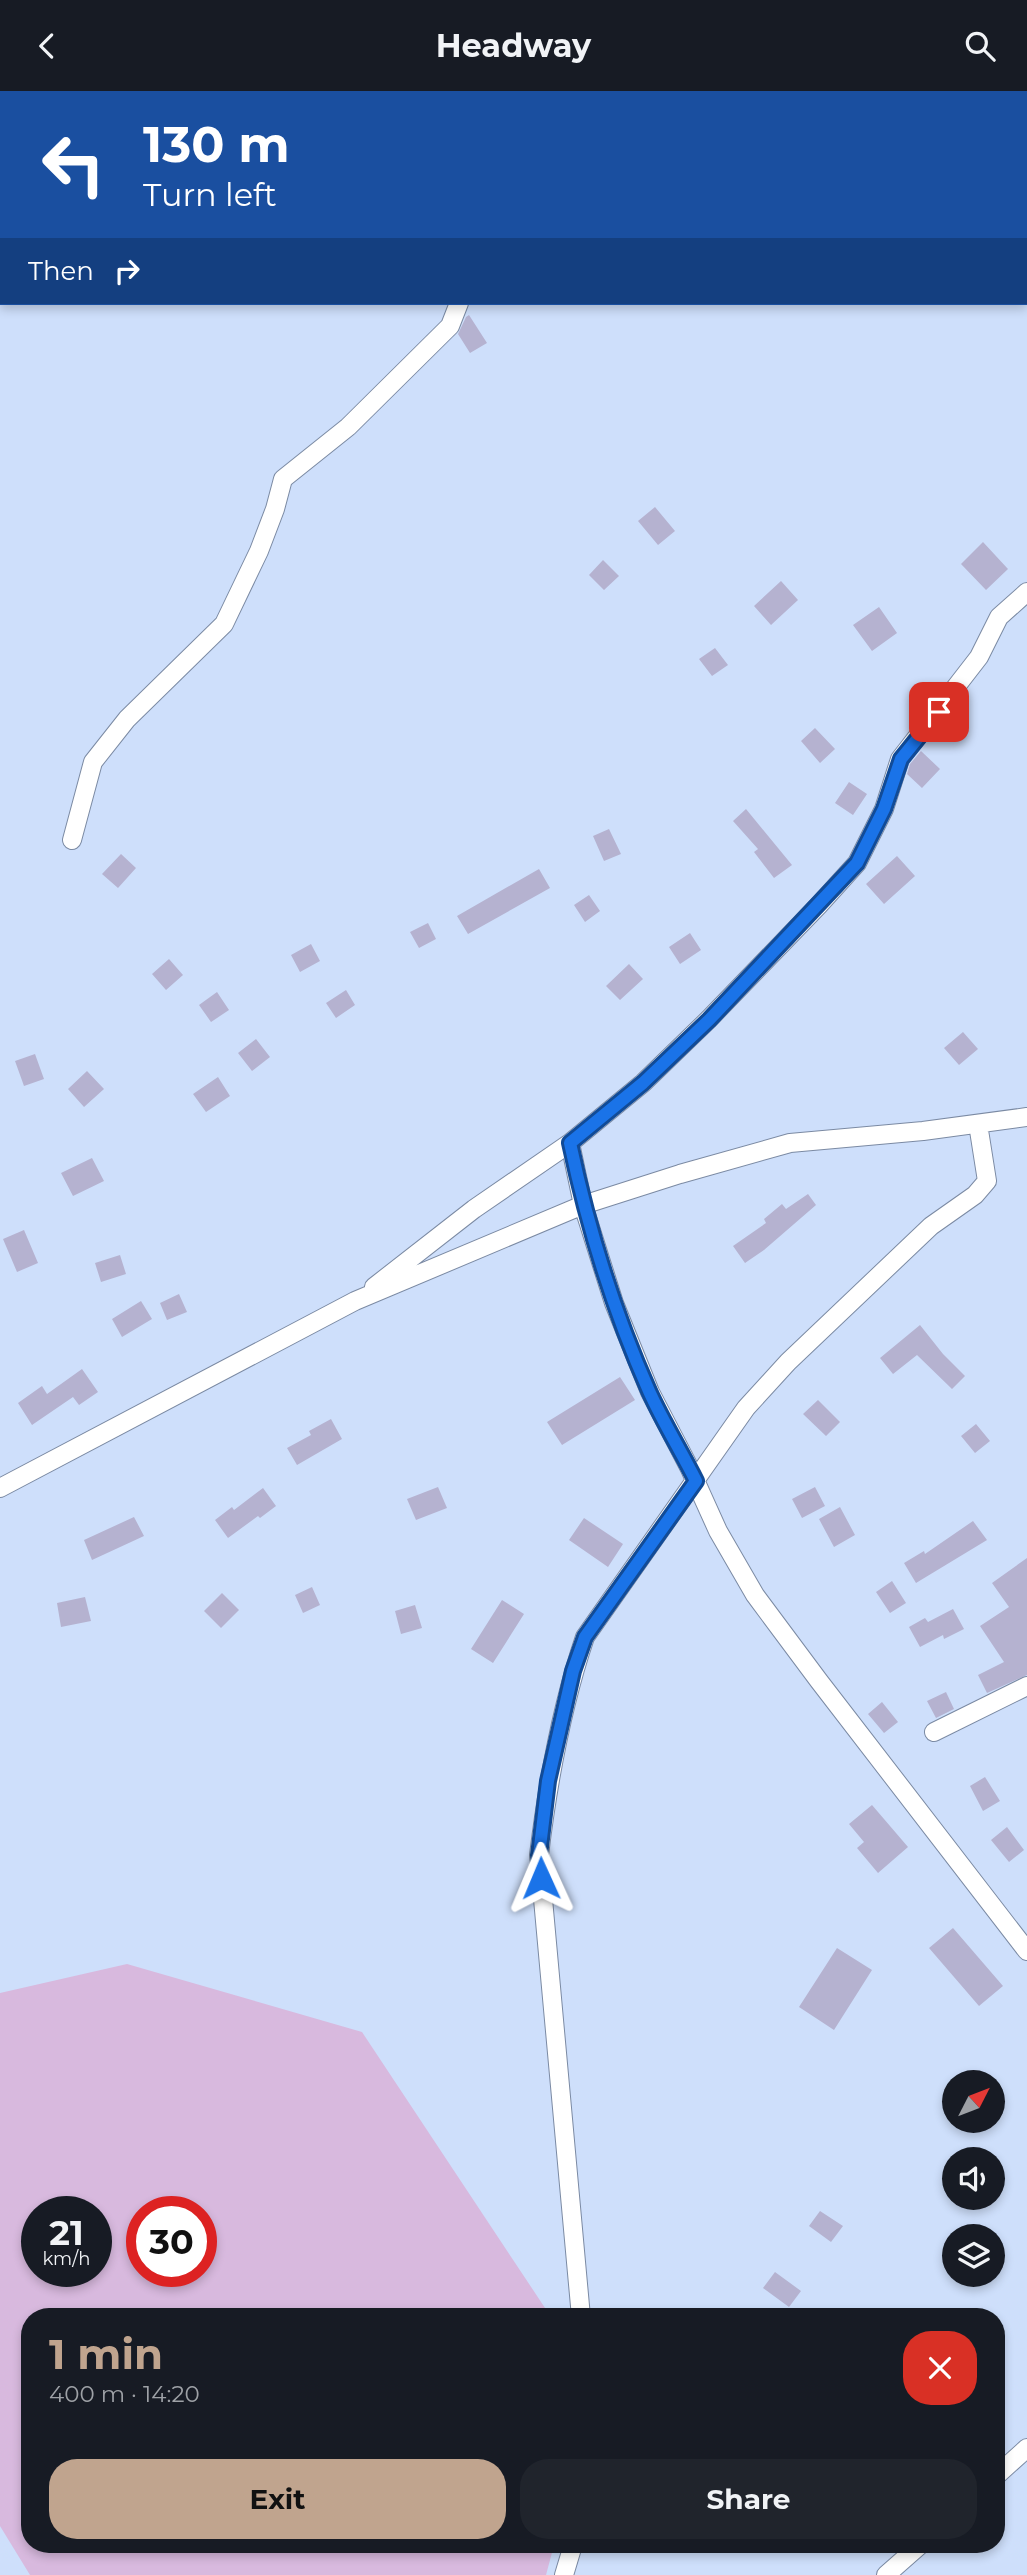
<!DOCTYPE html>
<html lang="en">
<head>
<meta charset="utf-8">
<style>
  body { margin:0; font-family:Montserrat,sans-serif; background:#20242c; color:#f1f3f6; height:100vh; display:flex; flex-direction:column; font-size:26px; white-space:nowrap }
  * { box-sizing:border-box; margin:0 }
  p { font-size:23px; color:#9ea1a6 }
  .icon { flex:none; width:38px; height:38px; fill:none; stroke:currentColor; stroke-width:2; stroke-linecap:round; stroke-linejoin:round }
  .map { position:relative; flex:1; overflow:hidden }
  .details { position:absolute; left:21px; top:2217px; width:984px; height:245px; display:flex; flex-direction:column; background:#171b24; border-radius:28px; box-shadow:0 4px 10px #0003 }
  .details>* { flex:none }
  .guide { position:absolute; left:0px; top:0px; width:1027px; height:214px; box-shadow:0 4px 10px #0003; background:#1a4fa0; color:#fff; overflow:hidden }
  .needle { width:46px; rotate:48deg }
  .buttons { position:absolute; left:942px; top:1979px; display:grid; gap:14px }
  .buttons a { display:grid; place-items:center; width:63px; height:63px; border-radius:50%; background:#171b24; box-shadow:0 4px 10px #0003; font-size:35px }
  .speed { position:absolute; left:21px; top:2105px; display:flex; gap:14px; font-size:35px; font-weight:700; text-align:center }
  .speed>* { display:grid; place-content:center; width:91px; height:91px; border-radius:50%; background:#171b24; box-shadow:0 4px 10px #0003; line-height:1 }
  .speed small { font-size:18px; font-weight:400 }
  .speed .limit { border:10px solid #d22; background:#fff; color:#111 }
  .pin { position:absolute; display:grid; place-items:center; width:60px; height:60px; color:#fff; margin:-30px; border-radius:14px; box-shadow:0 4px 10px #0006 }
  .me { position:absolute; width:77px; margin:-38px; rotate:359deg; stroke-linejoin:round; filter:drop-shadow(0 0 5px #0008) }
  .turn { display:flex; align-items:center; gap:24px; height:147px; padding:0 28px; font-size:32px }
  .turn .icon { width:91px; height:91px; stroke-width:2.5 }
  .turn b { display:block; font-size:49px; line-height:60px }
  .then { display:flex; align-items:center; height:66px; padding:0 28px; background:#0003; gap:14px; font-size:26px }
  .round { display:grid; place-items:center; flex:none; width:74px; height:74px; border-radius:28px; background:#20242c }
  .head { display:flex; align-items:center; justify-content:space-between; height:119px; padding:0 28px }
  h1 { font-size:42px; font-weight:700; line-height:52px; color:#c0a48e }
  .cta { display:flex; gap:14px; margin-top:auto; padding:14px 28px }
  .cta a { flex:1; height:80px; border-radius:28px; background:#c0a48e; color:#111; font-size:28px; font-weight:700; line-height:80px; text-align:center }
  .cta a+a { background:#20242c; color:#f1f3f6 }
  header { display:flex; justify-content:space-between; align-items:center; height:91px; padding:0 28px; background:#171b24; font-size:32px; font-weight:700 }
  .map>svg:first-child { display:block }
  .green { fill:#d8b9de; fill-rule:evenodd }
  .building { fill:#b5b2d0 }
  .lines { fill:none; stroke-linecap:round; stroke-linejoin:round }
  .street-casing { stroke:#7b8aa3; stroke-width:20 }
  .street { stroke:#fff; stroke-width:18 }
  .route-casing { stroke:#114b97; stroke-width:18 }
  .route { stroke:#1a73e8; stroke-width:12 }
</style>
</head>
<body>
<header><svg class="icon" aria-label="back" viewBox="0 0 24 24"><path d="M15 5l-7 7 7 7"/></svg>Headway<svg class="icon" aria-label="search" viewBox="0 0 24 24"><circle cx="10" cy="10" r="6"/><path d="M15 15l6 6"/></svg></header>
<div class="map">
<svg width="1027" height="2484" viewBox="0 0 1027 2484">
  <rect width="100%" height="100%" fill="#cedffb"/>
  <path class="green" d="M127,1873l235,68 189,285h-521v228h524l-8,30h-516l-30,-49v-533zM37,2121h59v59h-59zM142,2121h59v59h-59z"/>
  <path class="building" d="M469,224l18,28 -17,10 -12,-19 8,-17z
    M655,416l20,24 -17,14 -20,-24z
    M983,451l25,27 -22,21 -25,-26z
    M603,469l16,16 -15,14 -15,-15z
    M781,490l17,19 -27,25 -17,-19z
    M879,516l18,26 -25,18 -19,-26z
    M715,557l13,17 -16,11 -13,-17z
    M815,637l20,21 -15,14 -19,-22z
    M921,660l19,18 -18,19 -15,-14 3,-10z
    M849,691l18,12 -14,21 -18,-12z
    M746,718l46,56 -18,13 -20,-26 4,-3 -25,-28z
    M609,738l12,25 -17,7 -11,-25z
    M121,763l15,14 -18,20 -16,-14z
    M897,765l18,20 -31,28 -18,-20z
    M539,778l11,19 -82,46 -11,-18z
    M589,804l11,16 -15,11 -11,-17z
    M428,832l8,16 -17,9 -9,-16z
    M690,842l11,17 -21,14 -11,-17z
    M311,853l9,17 -20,11 -9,-17z
    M169,868l14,16 -17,15 -14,-16z
    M629,873l14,15 -23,21 -14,-14z
    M346,899l9,15 -19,13 -10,-15z
    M217,901l12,18 -18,12 -12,-17z
    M963,941l15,17 -19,16 -15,-17z
    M256,948l14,18 -18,14 -14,-18z
    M35,963l9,25 -20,7 -9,-25z
    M87,980l17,18 -20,18 -16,-18z
    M218,986l12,19 -24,16 -13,-18z
    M92,1067l12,23 -31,15 -12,-23z
    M808,1103l8,11 -52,45 -19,13 -12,-17 33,-23 -2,-4 18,-15 4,5z
    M24,1139l14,33 -21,9 -14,-33z
    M120,1164l6,19 -25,8 -6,-19z
    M179,1203l8,18 -20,8 -7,-17z
    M141,1210l11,18 -30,18 -10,-18z
    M920,1234l23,29 22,22 -13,13 -35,-34 -24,19 -13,-16z
    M82,1278l16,23 -19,13 -6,-8 -41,28 -14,-22 24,-17 5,8z
    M620,1286l15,23 -73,45 -15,-23z
    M818,1309l22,22 -14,14 -23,-22z
    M331,1328l11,20 -45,26 -10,-17 24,-13 -2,-4z
    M976,1333l14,17 -15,12 -14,-17z
    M438,1396l9,21 -31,12 -9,-21z
    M815,1396l10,19 -23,12 -10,-19z
    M263,1397l13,18 -16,12 -2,-2 -30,22 -13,-18 17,-13 2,3z
    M840,1416l15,28 -21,12 -15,-28z
    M134,1426l10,19 -52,24 -8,-20z
    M584,1427l39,26 -15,23 -39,-27z
    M973,1430l14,19 -71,43 -12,-20 20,-12 1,3z
    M1027,1467v117l-40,18 -9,-18 26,-13 -24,-36 29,-19 -17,-24z
    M892,1490l14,22 -16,10 -14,-21z
    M312,1496l8,18 -17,8 -8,-18z
    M222,1502l17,17 -18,18 -17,-17z
    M85,1506l6,24 -30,6 -4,-24z
    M502,1509l22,14 -31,49 -22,-14z
    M415,1514l7,23 -21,6 -6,-23z
    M953,1518l11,20 -20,10 -1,-4 -23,12 -11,-20 16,-9 3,4z
    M946,1601l8,17 -18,9 -9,-17z
    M882,1611l16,20 -14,11 -16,-19z
    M985,1686l15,24 -17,10 -13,-25z
    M872,1714l36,42 -30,26 -21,-25 7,-6 -15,-18z
    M1007,1736l17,23 -15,12 -18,-22z
    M953,1837l50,58 -24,20 -50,-58z
    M837,1857l35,22 -38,60 -35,-23z
    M820,2120l23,15 -12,16 -22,-16z
    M775,2181l26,19 -12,16 -26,-19z"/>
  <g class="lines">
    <defs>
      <path id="street" d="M629,2l1,-2
        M72,749l21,-78 34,-43 97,-95 35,-73 16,-42 8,-30 65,-52 102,-101 9,-23
        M570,1052l13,62 31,98 36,89 40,77 28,62 37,64 64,86 208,270
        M374,1196l100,-78 96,-66 73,-60 66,-64 110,-114 38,-42 27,-54 16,-50 79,-102 20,-40 28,-25
        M0,1397l355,-187 228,-96 97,-31 110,-31 133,-12 104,-14
        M934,1641l93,-46
        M581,2226l-42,-462c9,-74 22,-147 46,-218l161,-229 42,-46 143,-136 44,-31 12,-14 -9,-57
        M996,2385l31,-28
        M564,2484l9,-30
        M886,2484l34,-30"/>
    </defs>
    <use href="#street" class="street-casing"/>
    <use href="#street" class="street"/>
  </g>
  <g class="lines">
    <defs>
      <path id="route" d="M541,1787l-2,-23 9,-74 25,-110 12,-34 111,-156c-15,-30 -33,-59 -47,-90 -35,-79 -61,-163 -79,-248l73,-60 66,-63 148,-157 27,-54 17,-50 38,-47"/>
    </defs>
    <use href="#route" class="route-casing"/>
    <use href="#route" class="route"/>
  </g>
</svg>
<div class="buttons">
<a><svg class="needle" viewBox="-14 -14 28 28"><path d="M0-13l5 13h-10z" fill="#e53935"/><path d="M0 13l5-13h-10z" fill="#9ea1a6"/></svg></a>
<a><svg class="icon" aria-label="sound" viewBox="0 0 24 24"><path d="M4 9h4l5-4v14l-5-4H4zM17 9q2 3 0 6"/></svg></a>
<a><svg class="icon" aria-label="layers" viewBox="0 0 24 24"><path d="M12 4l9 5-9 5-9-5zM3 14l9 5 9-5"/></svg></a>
</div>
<div class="speed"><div>21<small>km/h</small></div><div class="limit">30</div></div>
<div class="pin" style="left:939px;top:621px;background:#d93025"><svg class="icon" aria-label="arrive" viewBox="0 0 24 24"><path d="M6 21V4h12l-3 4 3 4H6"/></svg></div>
<svg class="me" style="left:541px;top:1787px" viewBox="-20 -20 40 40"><path d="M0-17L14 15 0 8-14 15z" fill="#1a73e8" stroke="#fff" stroke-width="4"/></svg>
<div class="guide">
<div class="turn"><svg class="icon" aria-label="left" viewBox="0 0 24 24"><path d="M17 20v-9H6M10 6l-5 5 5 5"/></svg><div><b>130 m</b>Turn left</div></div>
<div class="then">Then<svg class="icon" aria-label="right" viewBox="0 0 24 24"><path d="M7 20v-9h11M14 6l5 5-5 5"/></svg></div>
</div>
<section class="details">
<div class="head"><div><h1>1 min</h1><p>400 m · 14:20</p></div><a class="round" style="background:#d93025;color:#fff"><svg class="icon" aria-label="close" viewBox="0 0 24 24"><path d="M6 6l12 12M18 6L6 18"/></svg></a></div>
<div class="cta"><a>Exit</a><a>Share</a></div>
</section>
</div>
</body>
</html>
